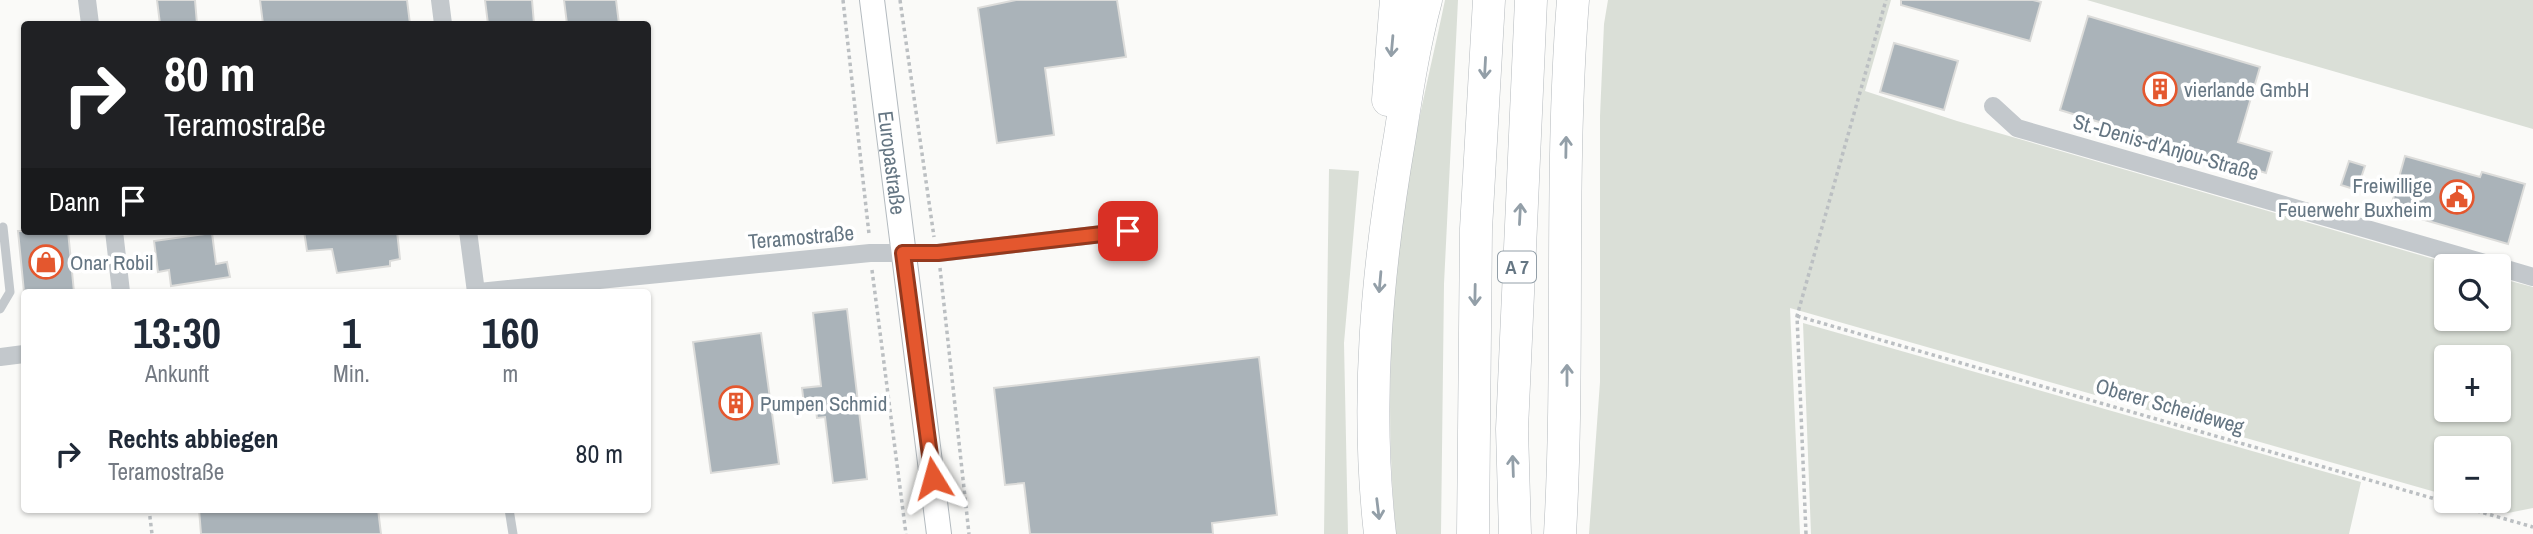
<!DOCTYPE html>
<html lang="de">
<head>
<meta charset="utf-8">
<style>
  body { margin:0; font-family:"Archivo Narrow",sans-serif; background:#f2f2f3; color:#1f2937; height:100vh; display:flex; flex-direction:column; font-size:26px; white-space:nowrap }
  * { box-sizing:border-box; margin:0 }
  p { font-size:23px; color:#747a83 }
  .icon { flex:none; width:38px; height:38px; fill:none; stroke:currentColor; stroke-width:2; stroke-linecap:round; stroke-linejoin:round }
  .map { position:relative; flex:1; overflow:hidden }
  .details { position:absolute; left:21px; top:289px; width:630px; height:224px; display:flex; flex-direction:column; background:#fff; border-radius:7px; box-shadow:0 2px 5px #0004 }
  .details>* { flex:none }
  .guide { position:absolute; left:21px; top:21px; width:630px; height:214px; border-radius:7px; box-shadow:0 2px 5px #0004; background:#202124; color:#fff; overflow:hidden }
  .tools { position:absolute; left:2434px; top:254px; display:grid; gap:14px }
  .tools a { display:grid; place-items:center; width:77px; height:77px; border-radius:7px; background:#fff; box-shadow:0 2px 5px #0004; font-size:35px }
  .pin { position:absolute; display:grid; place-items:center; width:60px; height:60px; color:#fff; margin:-30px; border-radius:14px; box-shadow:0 4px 10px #0006 }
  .me { position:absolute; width:77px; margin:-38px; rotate:352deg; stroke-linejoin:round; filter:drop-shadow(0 0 5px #0008) }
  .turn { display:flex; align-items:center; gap:24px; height:147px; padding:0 28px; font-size:32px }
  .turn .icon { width:91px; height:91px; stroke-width:2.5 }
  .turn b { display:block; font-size:49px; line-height:60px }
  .then { display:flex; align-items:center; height:66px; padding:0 28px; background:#0003; gap:14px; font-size:26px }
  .eta { display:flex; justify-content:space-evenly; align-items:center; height:119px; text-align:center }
  .eta b { font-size:42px; font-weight:700; line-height:49px }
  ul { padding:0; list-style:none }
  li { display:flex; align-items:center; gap:21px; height:91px; padding:0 28px }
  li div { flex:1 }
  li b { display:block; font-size:26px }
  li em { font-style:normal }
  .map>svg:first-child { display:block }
  .green { fill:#dadfd7; fill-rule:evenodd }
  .building { fill:#aab3b9; stroke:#dcdcda; stroke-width:2 }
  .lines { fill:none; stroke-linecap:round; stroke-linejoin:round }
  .secondary-casing { stroke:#b3babf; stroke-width:26 }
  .highway-casing { stroke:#b4b9bd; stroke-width:33 }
  .path { stroke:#bbbfc2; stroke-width:3.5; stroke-dasharray:3.5 3.5; stroke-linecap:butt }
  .lane { stroke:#c3c8cc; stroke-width:9 }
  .street { stroke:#c3c8cc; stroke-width:18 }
  .secondary { stroke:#fff; stroke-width:24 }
  .highway { stroke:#fff; stroke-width:32 }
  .oneway { stroke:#939fa8 }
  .route-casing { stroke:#94391e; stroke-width:18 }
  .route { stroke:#e4572e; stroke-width:12 }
  .labels { text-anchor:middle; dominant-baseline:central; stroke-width:7; stroke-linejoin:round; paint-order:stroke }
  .shield { fill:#fff; stroke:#939fa8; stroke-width:2 }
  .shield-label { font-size:19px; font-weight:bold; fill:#657683 }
  .poi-label { font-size:21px; fill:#657683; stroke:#fff; text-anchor:start }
  .street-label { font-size:21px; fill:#657683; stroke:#fff }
</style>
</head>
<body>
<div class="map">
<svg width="2533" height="534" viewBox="0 0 2533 534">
  <rect width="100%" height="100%" fill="#fafaf8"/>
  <path class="green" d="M1445,0h13l-14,284 -3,250h-45c-12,-129 -6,-260 18,-388 9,-49 21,-97 31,-146z
    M1608,0h283l-26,91 92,30 501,145h-12v52h53v-40l34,9v221l-25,5 -43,-12 34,-1v-52h-53v47l-656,-187 10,226h-211l11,-152v-266l4,-92zM2446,357h53v53h-53z
    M2087,0h446v129z
    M1329,169l30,2 -15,172 4,191h-24z
    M1803,323l558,159 -12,52h-538z"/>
  <path class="building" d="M157,0h38l2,24h-37z
    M260,0h147l3,24h-147z
    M485,0h47l2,24h-46z
    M564,0h52l3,24h-52z
    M1016,0h101l9,57 -81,11 9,67 -57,8 -19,-135z
    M1901,0h132l8,2 -11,39 -129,-36z
    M2088,16l172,51 -22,75 34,10 -6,21 -206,-63z
    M1894,43l64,18 -14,49 -64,-18z
    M2405,156l75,21 2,-5 43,12 -17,60 -118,-34z
    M2349,161l16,5 -8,24 -16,-5z
    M18,231h50l6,61h-50z
    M304,231h93l3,28 -10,2v5l-53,7 -5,-24 -25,2z
    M212,233l4,31 11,-2 3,15 -59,9 -2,-16 -11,2 -4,-31z
    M847,309l20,170 -34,4 -8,-66 -8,1 -2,-15 -11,1 -2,-16 19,-2 -8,-73z
    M761,333l18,131 -68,9 -18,-131z
    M1259,357l18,158 -65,8 1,11h-183l-6,-51 -19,2 -11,-97z
    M199,509h179l3,25h-180z"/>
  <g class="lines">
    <defs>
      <g id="secondary">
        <path id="s1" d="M872,0l67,534"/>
      </g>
      <path id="highway" d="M1388,100l8,-100
        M1380,534c-15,-134 -3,-265 20,-398 7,-45 14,-91 26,-136
        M1473,534l3,-305 13,-229
        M1515,534l-3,-105 19,-429
        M1560,534c10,-178 -1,-356 13,-534"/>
    </defs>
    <use href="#secondary" class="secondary-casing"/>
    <use href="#highway" class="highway-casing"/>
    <path class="path" d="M843,0l26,234
      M900,0l34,237
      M940,268l29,266
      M872,270l34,264
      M1797,316l736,211
      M149,509l3,25
      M1806,534l-9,-218 89,-316"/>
    <path class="lane" d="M0,309l10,-17 -7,-65
      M509,509l4,25"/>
    <path class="street" d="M87,0l3,24
      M440,0l3,24
      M1993,106l24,22 478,138
      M114,231l7,61
      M468,231l8,61
      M2499,267l34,10
      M479,292l391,-39h68l190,-22
      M0,357l24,-3"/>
    <use href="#secondary" class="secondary"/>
    <use href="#highway" class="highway"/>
  </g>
  <defs><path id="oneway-shaft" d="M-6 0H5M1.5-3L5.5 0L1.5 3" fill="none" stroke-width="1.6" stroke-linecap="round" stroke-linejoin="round" transform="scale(1.75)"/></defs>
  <g class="oneway">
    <use href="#oneway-shaft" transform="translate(1392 46) rotate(95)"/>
    <use href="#oneway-shaft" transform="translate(1485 68) rotate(93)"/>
    <use href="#oneway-shaft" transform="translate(1566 147) rotate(-89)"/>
    <use href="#oneway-shaft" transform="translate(1520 214) rotate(-87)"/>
    <use href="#oneway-shaft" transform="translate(1380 282) rotate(95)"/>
    <use href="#oneway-shaft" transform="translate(1475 295) rotate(91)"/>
    <use href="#oneway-shaft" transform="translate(1567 375) rotate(-90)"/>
    <use href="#oneway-shaft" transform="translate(1513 466) rotate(-92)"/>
    <use href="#oneway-shaft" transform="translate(1378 509) rotate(83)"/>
  </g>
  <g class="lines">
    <defs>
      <path id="route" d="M933,478l-30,-225h35l190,-22"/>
    </defs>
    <use href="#route" class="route-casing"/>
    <use href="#route" class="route"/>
  </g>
  <defs>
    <symbol id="building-ring" viewBox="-11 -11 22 22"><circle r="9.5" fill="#fff" stroke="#e4572e" stroke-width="1.5"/><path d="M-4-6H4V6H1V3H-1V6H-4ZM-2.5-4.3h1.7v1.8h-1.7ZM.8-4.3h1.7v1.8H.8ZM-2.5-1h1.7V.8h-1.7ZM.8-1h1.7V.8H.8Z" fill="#e4572e"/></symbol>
    <symbol id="civic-ring" viewBox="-11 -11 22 22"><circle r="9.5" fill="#fff" stroke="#e4572e" stroke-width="1.5"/><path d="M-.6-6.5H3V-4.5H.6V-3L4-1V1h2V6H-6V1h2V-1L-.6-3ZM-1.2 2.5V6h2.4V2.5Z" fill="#e4572e"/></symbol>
    <symbol id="shop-ring" viewBox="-11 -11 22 22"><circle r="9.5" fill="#fff" stroke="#e4572e" stroke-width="1.5"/><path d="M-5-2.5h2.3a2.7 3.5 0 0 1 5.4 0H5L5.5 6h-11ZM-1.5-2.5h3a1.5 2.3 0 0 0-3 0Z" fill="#e4572e"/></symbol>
  </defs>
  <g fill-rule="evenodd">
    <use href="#building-ring" x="2141" y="70" width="38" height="38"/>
    <use href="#civic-ring" x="2438" y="178" width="38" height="38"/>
    <use href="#shop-ring" x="27" y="243" width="38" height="38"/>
    <use href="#building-ring" x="717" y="384" width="38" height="38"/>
  </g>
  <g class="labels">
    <rect class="shield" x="1498" y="251.5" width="38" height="31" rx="5"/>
    <g class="shield-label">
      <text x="1517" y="267">A 7</text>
    </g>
    <g class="poi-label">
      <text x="2184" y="89">vierlande GmbH</text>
      <text x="2432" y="185" text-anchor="end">Freiwillige<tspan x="2432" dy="24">Feuerwehr Buxheim</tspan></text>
      <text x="70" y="262">Onar Robil</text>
      <text x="760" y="403">Pumpen Schmid</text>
    </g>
    <g class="street-label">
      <text transform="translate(2166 147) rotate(16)">St.-Denis-d'Anjou-Straße</text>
      <text stroke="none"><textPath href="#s1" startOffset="164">Europastraße</textPath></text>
      <text transform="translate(801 237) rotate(-5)">Teramostraße</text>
      <text transform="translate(2170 406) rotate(16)">Oberer Scheideweg</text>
    </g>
  </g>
</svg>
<div class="tools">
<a><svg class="icon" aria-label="search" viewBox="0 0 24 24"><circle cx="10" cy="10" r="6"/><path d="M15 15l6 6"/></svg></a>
<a>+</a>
<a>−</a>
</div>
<div class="pin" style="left:1128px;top:231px;background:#d93025"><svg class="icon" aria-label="arrive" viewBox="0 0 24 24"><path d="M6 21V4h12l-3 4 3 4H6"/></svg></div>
<svg class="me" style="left:933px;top:478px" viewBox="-20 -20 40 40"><path d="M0-17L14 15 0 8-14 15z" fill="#e4572e" stroke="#fff" stroke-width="4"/></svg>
<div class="guide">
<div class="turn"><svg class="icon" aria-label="right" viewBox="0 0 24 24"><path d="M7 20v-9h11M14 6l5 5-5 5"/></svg><div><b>80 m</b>Teramostraße</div></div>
<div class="then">Dann<svg class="icon" aria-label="arrive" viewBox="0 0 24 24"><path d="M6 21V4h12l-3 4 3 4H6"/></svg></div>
</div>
<section class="details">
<div class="eta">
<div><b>13:30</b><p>Ankunft</p></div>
<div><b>1</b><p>Min.</p></div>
<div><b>160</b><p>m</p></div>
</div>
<ul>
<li><svg class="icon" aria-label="right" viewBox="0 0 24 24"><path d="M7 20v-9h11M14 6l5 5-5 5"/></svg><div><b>Rechts abbiegen</b><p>Teramostraße</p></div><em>80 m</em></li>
</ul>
</section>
</div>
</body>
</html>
